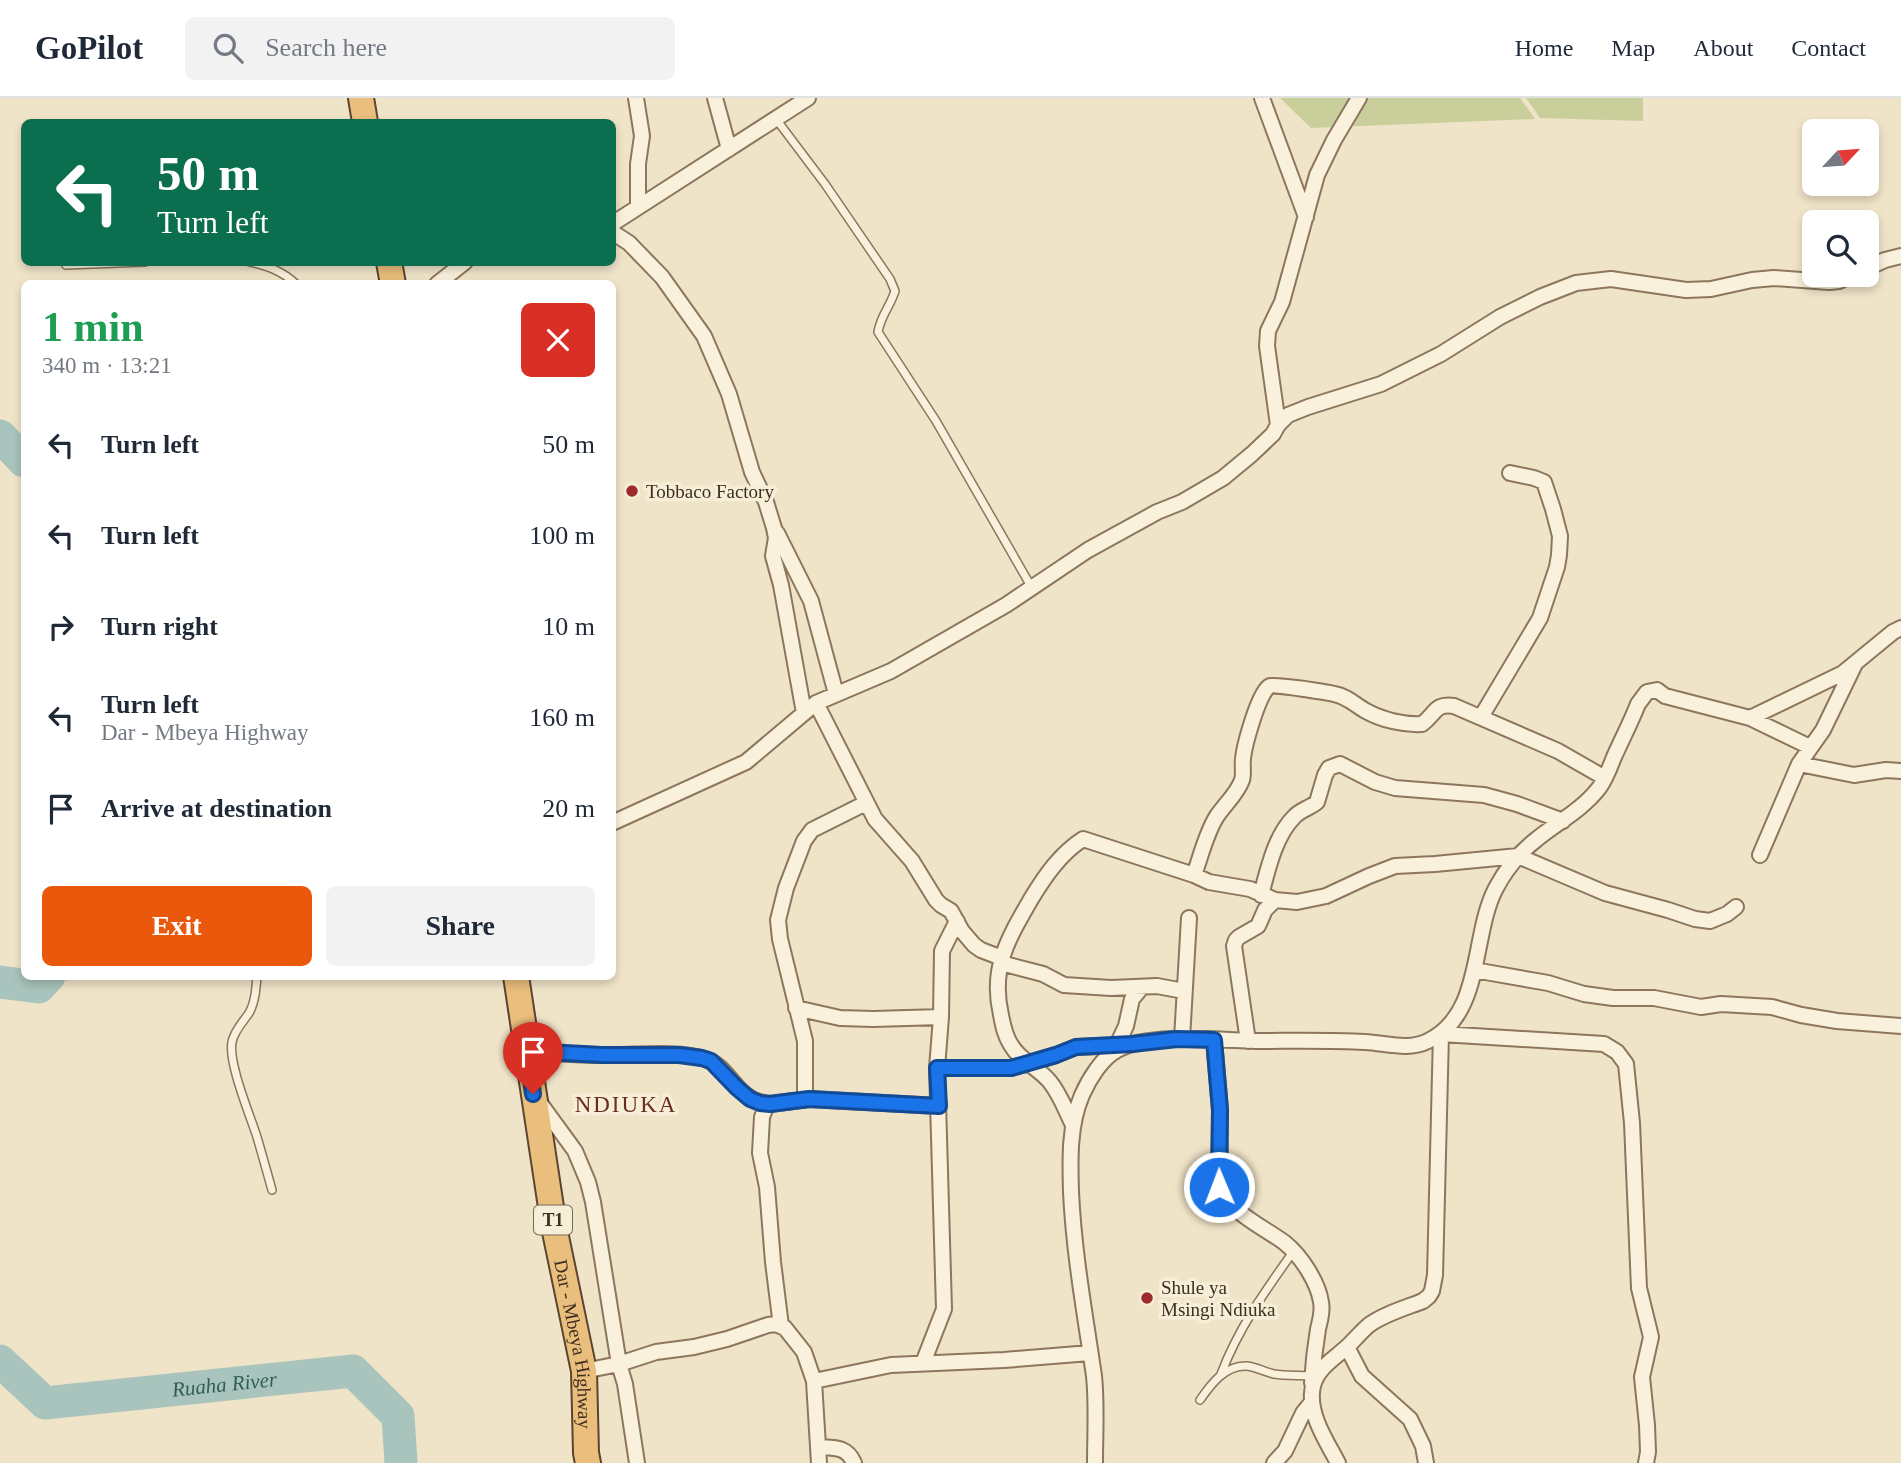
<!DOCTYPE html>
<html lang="en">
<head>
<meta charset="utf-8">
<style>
  body { margin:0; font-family:Georgia,serif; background:#f2f2f3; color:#1f2937; height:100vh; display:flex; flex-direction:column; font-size:26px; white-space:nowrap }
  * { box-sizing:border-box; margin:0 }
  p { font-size:23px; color:#747a83 }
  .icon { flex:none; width:38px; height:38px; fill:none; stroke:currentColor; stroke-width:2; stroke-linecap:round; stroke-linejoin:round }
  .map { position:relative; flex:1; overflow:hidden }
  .sheet { position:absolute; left:21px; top:182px; width:595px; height:700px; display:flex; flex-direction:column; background:#fff; border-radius:10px; box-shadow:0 4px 10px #0003 }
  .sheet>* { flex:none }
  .top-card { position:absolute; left:21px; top:21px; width:595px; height:147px; border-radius:10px; box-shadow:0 4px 10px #0003; background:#0b6e4f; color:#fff; overflow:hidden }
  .needle { width:46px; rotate:64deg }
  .tools { position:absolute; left:1802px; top:21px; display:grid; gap:14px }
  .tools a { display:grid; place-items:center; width:77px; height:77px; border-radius:10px; background:#fff; box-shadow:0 4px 10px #0003; font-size:35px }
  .pin { position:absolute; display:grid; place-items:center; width:60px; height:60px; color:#fff; margin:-72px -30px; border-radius:50% 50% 50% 0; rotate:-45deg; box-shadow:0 0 7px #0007 }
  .pin .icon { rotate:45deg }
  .me { position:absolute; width:77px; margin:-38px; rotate:359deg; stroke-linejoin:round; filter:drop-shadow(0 0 5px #0008) }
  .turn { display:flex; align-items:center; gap:24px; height:147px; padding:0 21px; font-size:32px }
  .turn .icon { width:91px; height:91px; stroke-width:2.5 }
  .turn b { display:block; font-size:49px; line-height:60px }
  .round { display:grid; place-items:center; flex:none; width:74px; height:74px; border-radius:10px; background:#f2f2f3 }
  .summary { display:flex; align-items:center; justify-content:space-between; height:119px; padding:0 21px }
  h1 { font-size:42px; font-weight:700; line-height:52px; color:#1e9e55 }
  .primary-button { display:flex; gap:14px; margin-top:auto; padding:14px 21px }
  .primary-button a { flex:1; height:80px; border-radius:10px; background:#ea580c; color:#fff; font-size:28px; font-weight:700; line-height:80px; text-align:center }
  .primary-button a+a { background:#f2f2f3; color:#1f2937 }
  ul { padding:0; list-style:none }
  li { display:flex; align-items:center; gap:21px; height:91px; padding:0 21px }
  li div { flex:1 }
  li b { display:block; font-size:26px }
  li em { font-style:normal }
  header { display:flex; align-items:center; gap:42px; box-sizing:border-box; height:98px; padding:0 35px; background:#fff; border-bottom:2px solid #e0e1e3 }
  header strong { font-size:33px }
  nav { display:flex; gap:38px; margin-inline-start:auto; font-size:24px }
  .search { width:490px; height:63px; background:#f2f2f3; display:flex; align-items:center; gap:18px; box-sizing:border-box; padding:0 24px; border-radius:10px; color:#747a83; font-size:26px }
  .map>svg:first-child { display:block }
  .green { fill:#c9cf9b }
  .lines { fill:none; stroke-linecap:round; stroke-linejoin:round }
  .river { stroke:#a9c4bc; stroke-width:33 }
  .service-casing { stroke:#8d765c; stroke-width:10 }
  .minor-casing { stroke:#8d765c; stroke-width:18 }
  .trunk-casing { stroke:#5b4430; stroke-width:28 }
  .service { stroke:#faf1dc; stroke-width:7 }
  .minor { stroke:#faf1dc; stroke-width:14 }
  .trunk { stroke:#eabe7c; stroke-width:24 }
  .route-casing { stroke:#114b97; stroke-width:18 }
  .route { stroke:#1a73e8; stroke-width:12 }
  .poi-dot { fill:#9e2a2b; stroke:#f7eed8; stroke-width:2.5 }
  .labels { text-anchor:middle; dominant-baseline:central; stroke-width:7; stroke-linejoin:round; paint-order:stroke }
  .shield { fill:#f7eed8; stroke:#756857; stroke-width:2 }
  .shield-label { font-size:18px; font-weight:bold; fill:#3d2e20 }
  .poi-label { font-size:19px; fill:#3d2e20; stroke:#f7eed8; text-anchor:start }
  .street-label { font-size:19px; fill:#3d2e20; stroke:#f7eed8 }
  .water-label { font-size:21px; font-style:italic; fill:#2f5d5a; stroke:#f7eed8 }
  .quarter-label { font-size:23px; letter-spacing:2px; fill:#6b2e1e; stroke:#f7eed8 }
</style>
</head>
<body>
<header>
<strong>GoPilot</strong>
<div class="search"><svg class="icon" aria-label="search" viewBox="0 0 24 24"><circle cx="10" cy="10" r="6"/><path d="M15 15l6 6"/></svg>Search here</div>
<nav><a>Home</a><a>Map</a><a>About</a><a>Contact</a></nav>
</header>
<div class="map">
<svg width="1901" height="1365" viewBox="0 0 1901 1365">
  <rect width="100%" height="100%" fill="#f0e4c8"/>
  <path class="green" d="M1280,0h240l15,21 -224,9z
    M1526,0h117v23l-103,-3z"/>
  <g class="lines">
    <g class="river">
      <path d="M0,338l24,25"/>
      <path d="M0,884l39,5 10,-11"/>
      <path id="s1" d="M0,1263l45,42 308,-32 45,45 3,47"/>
    </g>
    <defs>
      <path id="service" d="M776,21l49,65 65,95 5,12c-5,16 -14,24 -17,41l58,89 96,167
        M250,164c18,4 32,9 46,22
        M66,167l79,-3
        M257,878c-1,13 -2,27 -8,37 -6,9 -15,18 -17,29 -4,21 18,73 25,95 5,17 10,35 15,53
        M1221,1276c17,-45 44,-83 72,-122
        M1200,1302c11,-16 25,-35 47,-34 9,1 18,6 27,8 12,2 26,1 38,2"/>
      <path id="minor" d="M636,0l6,38 -4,28v42
        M715,0l14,51
        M1262,0l44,119
        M612,126l196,-126
        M612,134l17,11 33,34 42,59 25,58 23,78 14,30 8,26 2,10 -3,18 8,29 23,128
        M1867,170l18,-8 16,-4
        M437,186l28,-22
        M1278,327l-11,-79 1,-15 14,-29 35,-127 17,-35 25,-42
        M777,435l34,68 25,93
        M816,605l59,116 37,42 24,39 5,5 10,6 11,20 12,14 7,5 21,8
        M1481,619l59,-99 17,-51 2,-12 1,-19 -7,-27 -9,-27 -10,-4 -24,-5
        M1750,620l93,-45 50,-41 8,-4
        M1799,666l55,11 32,-5 15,1
        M612,725l134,-61 70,-59 75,-32 115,-66 82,-55 69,-38 25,-10 41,-24 29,-24 21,-20 5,-9 10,-10 20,-8 73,-23 60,-30 59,-37 40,-20 36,-14 35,-4 75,11 25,-1 41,-9 22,-2 55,4 10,-1 13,-6
        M1760,757l39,-91 24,-34 32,-66
        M1194,777c7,-19 12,-42 23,-59 8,-12 20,-22 25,-36 2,-6 0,-14 1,-21 1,-12 16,-69 27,-73 4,-2 56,6 64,8 13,2 21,11 32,17 16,9 38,14 56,13 14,-10 12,-21 32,-18l104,45 47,27
        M1261,797c7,-26 14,-59 33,-78 6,-7 16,-9 23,-15l8,-27 4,-7 11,-4 35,18 20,6 89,7 33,9 46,17
        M1001,865l42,11 21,11 47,3 46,-2 27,5
        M1474,872l74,13 36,11 29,4h41l47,9 20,-3 51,3 29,8 36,6 64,5
        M796,910l44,10 33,1 68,-2
        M1182,941l7,-121
        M1214,942l6,70 -1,77c13,27 43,39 66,56 16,13 33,39 36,59 2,10 -1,18 -3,27 -3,18 -5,36 -6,54
        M1248,943l-14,-95 2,-6 3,-3 19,-11 7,-16 10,-10
        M1117,947l9,-19 6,-27 10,-12
        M527,953c25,2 50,4 76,4 30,1 73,-5 102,4 27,8 29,42 65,45
        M937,970h74l45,-13 20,-8 49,-2
        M805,1002v-59l-25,-102 -2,-19 8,-32 18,-47 8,-11 54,-27
        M540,1005l35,48 13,31 5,20 26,162 6,20 12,79
        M1073,1027c-7,-14 -13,-31 -23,-43 -11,-14 -30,-21 -39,-37 -6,-9 -8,-19 -10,-30 -11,-47 7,-76 30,-116 14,-23 29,-45 52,-60l111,36 15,7 41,7 25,11 22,2 29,-6 43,-20 26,-10 40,-2 83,-8 87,37 63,17 27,9 15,2 17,-7 9,-7
        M781,1228l-8,-64 -6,-75 -7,-34 2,-36 4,-10 4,-3 39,-5 130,7
        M1347,1249l15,29 48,43 13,27 3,17
        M923,1265l21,-54 -7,-241 4,-51 1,-66 15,-30
        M584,1273l35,-7 37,-12 38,-5 33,-8 41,-14 8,-1 9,4 19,24 10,29 5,82
        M814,1283l77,-16 113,-5 86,-7
        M818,1349c16,1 29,-1 36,16
        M1095,1365c0,-28 2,-59 -1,-87 -9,-62 -20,-121 -23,-184 -1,-32 -2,-67 11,-97 7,-16 20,-37 35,-45 33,-17 101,-10 138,-9 37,0 74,-1 110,1 21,1 43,9 63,-1 56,-27 43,-106 68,-153 10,-19 24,-36 41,-49 21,-17 45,-29 62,-51 7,-9 11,-21 15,-31 8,-18 17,-35 24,-53l9,-12 10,-2 8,6 85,22 60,29
        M1274,1365l11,-12 18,-38 9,-11
        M1338,1365c-11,-21 -28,-46 -26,-70 1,-24 23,-34 38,-49 6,-6 12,-13 19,-19 15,-11 36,-17 54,-24l6,-5 3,-5 3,-16 6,-241 163,10 13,8 9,12 6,59 7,165 12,49 -9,40 5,48 1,27 -2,11"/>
      <g id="trunk">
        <path d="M361,0l4,24"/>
        <path d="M389,164l4,22"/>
        <path id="s2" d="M516,878l38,251 30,144 2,82 2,10"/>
      </g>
    </defs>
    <use href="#service" class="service-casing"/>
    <use href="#minor" class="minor-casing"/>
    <use href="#trunk" class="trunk-casing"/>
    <use href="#service" class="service"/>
    <use href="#minor" class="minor"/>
    <use href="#trunk" class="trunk"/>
  </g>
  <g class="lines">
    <defs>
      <path id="route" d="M533,996l-6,-43 75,4h77l23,3 9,3 26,27 13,11 10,4 10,1 39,-5 130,7 -2,-38h74l45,-13 20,-8 56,-3 45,-5 37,1 6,70 -1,77"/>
    </defs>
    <use href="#route" class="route-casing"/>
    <use href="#route" class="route"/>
  </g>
  <g class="poi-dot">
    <circle cx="632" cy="393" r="7"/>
    <circle cx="1147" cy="1200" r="7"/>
  </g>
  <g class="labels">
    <rect class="shield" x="534" y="1107.5" width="38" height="29" rx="5"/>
    <g class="shield-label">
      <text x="553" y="1122">T1</text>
    </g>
    <g class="poi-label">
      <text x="646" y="393">Tobbaco Factory</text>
      <text x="1161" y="1189">Shule ya<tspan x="1161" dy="22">Msingi Ndiuka</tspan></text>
    </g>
    <g class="street-label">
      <text stroke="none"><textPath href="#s2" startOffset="373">Dar - Mbeya Highway</textPath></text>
    </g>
    <g class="water-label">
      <text stroke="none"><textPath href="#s1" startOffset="242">Ruaha River</textPath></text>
    </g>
    <g class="quarter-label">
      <text x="626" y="1006">NDIUKA</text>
    </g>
  </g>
</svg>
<div class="tools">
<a><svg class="needle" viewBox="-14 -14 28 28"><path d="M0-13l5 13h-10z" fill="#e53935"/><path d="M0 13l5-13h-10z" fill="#747a83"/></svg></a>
<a><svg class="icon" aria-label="search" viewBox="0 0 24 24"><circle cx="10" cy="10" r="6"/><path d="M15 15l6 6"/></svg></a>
</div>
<div class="pin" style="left:533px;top:996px;background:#d93025"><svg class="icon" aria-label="arrive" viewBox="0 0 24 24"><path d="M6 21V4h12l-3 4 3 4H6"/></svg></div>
<svg class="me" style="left:1219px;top:1089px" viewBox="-20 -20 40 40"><circle r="17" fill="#1a73e8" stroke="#fff" stroke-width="3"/><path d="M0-11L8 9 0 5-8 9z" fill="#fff"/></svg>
<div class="top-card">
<div class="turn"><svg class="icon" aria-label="left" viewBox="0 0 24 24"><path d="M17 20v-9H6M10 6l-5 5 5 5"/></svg><div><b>50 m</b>Turn left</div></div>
</div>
<section class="sheet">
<div class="summary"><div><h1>1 min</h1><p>340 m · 13:21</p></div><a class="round" style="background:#d93025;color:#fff"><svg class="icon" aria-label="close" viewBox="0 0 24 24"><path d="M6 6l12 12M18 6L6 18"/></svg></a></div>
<ul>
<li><svg class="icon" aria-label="left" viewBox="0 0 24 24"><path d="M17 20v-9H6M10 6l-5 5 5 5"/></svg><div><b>Turn left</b></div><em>50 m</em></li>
<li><svg class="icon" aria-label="left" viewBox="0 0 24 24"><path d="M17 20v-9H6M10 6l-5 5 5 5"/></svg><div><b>Turn left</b></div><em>100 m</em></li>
<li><svg class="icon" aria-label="right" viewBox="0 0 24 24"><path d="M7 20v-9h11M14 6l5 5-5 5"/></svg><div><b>Turn right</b></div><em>10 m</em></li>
<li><svg class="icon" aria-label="left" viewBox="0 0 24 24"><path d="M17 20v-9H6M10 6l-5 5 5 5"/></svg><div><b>Turn left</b><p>Dar - Mbeya Highway</p></div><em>160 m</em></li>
<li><svg class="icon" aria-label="arrive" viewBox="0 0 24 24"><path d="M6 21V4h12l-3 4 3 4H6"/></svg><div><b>Arrive at destination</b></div><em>20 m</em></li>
</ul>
<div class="primary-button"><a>Exit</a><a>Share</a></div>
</section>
</div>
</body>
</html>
